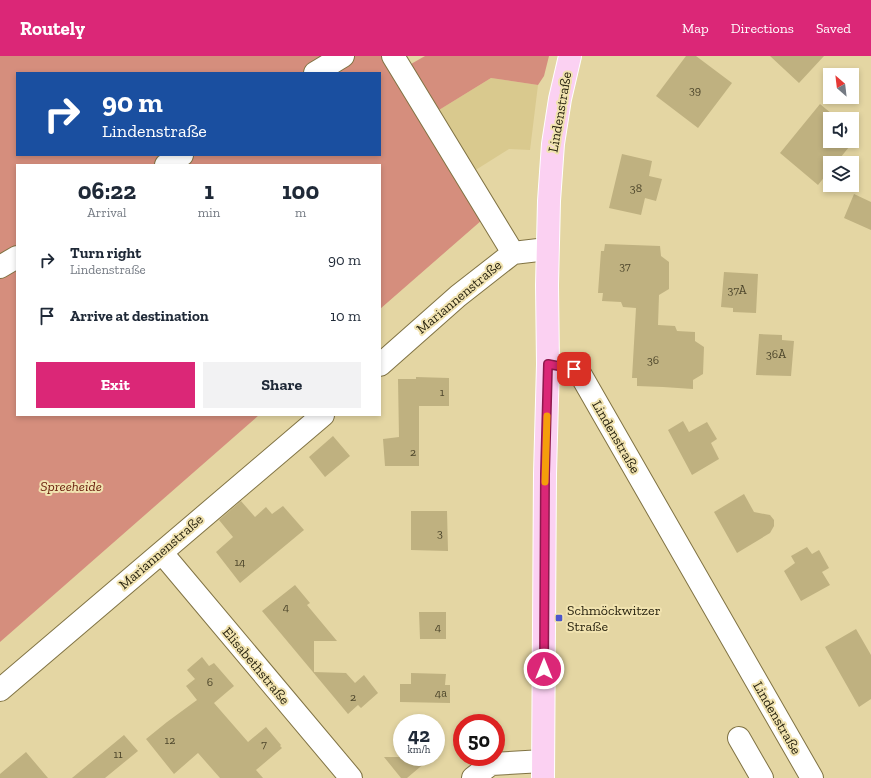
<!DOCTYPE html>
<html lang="en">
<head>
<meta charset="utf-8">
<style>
  body { margin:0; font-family:"Zilla Slab",serif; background:#f2f2f3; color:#1f2937; height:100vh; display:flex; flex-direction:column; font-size:15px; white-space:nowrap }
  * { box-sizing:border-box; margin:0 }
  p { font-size:13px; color:#747a83 }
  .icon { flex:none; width:22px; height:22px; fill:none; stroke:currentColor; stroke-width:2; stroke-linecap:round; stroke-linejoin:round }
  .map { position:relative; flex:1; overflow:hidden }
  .sheet { position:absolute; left:16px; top:108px; width:365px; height:252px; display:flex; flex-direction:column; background:#fff; border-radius:0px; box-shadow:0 2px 6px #0003 }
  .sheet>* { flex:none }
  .guide { position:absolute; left:16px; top:16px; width:365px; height:84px; border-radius:0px; box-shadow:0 2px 6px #0003; background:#1a4fa0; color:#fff; overflow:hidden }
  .needle { width:26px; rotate:332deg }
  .buttons { position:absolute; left:823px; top:12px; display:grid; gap:8px }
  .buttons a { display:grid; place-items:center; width:36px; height:36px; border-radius:0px; background:#fff; box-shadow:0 2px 6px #0003; font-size:20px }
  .speed { position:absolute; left:393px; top:658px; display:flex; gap:8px; font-size:20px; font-weight:700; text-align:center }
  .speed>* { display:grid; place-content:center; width:52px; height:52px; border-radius:50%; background:#fff; box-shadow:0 2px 6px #0003; line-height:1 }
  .speed small { font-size:10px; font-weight:400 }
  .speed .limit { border:6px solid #d22; background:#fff; color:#111 }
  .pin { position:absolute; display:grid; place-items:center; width:34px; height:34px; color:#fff; margin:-17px; border-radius:8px; box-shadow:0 2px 6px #0006 }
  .me { position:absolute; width:44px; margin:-22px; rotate:0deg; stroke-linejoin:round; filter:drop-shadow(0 0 3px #0008) }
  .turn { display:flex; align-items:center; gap:14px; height:84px; padding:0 20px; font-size:18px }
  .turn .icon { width:52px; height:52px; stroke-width:2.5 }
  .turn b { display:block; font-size:28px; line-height:34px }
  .eta { display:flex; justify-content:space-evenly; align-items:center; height:68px; text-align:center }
  .eta b { font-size:24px; font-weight:700; line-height:28px }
  .primary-button { display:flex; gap:8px; margin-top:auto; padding:8px 20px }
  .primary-button a { flex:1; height:46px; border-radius:0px; background:#db2777; color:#fff; font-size:16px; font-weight:700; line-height:46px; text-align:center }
  .primary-button a+a { background:#f2f2f3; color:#1f2937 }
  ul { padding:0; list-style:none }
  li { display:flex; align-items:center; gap:12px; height:56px; padding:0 20px }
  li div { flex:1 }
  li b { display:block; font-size:15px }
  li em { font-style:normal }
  header { display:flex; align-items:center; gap:24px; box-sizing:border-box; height:56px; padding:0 20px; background:#db2777; color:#fff }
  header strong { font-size:19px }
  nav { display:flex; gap:22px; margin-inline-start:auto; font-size:14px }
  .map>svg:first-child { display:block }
  .built { fill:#d9c98e }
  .green { fill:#d58e7d; fill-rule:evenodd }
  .building { fill:#bfb180 }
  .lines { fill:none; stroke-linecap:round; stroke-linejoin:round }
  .minor-casing { stroke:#807344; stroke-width:24 }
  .major-casing { stroke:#fff; stroke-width:24 }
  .minor { stroke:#fff; stroke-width:22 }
  .major { stroke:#fbd1f2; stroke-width:22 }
  .route-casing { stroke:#8e194d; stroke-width:10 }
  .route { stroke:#db2777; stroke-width:7 }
  .slow { stroke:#f59e0b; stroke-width:7 }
  .poi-dot { fill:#4c56cc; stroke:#f1e3b0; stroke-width:1.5 }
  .labels { text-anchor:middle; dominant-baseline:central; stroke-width:4; stroke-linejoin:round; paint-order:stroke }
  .number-label { font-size:12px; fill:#4e472c }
  .street-label { font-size:14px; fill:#292410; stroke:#f1e3b0 }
  .park-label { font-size:14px; font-style:italic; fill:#691e0b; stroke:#f1e3b0 }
  .poi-label { font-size:14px; fill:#292410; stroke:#f1e3b0; text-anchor:start }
</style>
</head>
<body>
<header>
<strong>Routely</strong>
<nav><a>Map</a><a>Directions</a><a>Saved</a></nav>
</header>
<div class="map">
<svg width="871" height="722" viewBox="0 0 871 722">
  <rect width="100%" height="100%" fill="#e4d6a3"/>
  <path class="built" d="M491,22l47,7 -8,65 -21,-1 -35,22 -35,-61z"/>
  <path class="green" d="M0,0h381l16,22 85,142 -102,89v-144h-363v250h242l-259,227zM17,17h363v82h-363z
    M425,0h124l-5,20 -6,9 -47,-7 -52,32 -28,-46z"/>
  <path class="building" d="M686,0h10l36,27 -34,45 -42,-32z
    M770,0h54l-25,27z
    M820,48l18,15h-8v22h22v-10l6,5 -22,27h-6v7l-12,15 -38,-32z
    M622,98l30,7 -3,15 13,3 -6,22 -11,-3 -4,17 -32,-7z
    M854,138l17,8v28l-27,-12z
    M605,188l55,2 1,10 8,6v27l-10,6 -1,30 17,1 2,5 18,1v9l9,6 -1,27 -10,6v9l-30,-2 -26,-1v-8h-5l4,-70 -13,-1 -2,-5 -19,-1 1,-8h-5l3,-42h3z
    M724,216l34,2 -2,39 -23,-1v-4l-12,-1z
    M759,278l23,1v5l12,1 -3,35 -35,-1z
    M416,321l33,1v28h-30v60h-34l-2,-27 16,-2 -1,-58h18z
    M683,365l6,11 18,-10 10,17 -6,4 8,16 -27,16 -24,-45z
    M333,380l17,20 -25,21 -16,-20z
    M744,438l10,18 16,3 4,5v6l-4,7 -33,20 -23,-41z
    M241,445l14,16 11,-10 6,7 11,-8 21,24 -64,53 -24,-31 17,-15 -14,-17z
    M411,455h36l1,40 -37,-1z
    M807,491l5,7 7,-4 10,18 -7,4 8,13 -29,16 -17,-30 11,-8 -4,-7z
    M295,529l15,18 -3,2 30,36h-23v31l32,1 9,10 9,-8 14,18 -17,15 -3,-3 -10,9 -86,-103z
    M419,556h27v27h-26z
    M856,573l15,26v44l-12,8 -34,-60z
    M202,601l7,9 5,-3 20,23 -20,17 34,39 18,-15 15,18 -1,1 2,2 -26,22 7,8h-43l-22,-25 -24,21 -28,-35 21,-17 30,-22 -11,-14 9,-7 -8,-9z
    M411,617l35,1 -1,11h5v18l-50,-1v-18h11z
    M124,679l14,16 -33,27h-33z
    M26,696l22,26h-48v-4z
    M384,701h48l-25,21h-6z"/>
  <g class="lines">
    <defs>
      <path id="minor" d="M393,0l120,197
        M315,17l28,-17
        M166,109l16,-10
        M0,211l17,-10
        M548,308l30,6 234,408
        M380,309l78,-69 55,-43 34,-4
        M162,497l189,225
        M0,634l323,-275
        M739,682l23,40
        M473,722l18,-14 52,-3"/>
      <path id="major" d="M543,722l2,-304 3,-110 -1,-79 2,-84 4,-57 7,-45 10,-43"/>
    </defs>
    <use href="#minor" class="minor-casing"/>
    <use href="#major" class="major-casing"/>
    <use href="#minor" class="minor"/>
    <use href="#major" class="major"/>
  </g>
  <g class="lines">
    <defs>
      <path id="route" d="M544,613l1,-195 3,-110 26,5"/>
    </defs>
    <use href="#route" class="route-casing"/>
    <use href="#route" class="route"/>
    <path class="slow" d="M545,426l2,-66"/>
  </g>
  <rect class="poi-dot" x="555" y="558" width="8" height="8" rx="2"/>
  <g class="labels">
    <g class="number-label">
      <text x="695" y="34">39</text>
      <text x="636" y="132">38</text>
      <text x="625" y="210">37</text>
      <text x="737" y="234">37A</text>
      <text x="776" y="298">36A</text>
      <text x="653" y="304">36</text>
      <text x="442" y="336">1</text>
      <text x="413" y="396">2</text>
      <text x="440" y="477">3</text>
      <text x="240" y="506">14</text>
      <text x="286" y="551">4</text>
      <text x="438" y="571">4</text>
      <text x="210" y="626">6</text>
      <text x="441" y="637">4a</text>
      <text x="353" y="641">2</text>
      <text x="170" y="684">12</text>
      <text x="264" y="688">7</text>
      <text x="118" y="698">11</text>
    </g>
    <g class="street-label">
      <text transform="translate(560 56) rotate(-80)">Lindenstraße</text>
      <text transform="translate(459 241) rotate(-40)">Mariannenstraße</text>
      <text transform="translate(616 381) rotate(60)">Lindenstraße</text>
      <text transform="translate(161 496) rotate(-41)">Mariannenstraße</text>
      <text transform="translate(256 610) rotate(50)">Elisabethstraße</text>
      <text transform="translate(777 662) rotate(60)">Lindenstraße</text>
    </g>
    <g class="park-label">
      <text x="71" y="430">Spreeheide</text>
    </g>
    <g class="poi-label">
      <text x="567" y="554">Schmöckwitzer<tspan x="567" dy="16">Straße</tspan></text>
    </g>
  </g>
</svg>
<div class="buttons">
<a><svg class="needle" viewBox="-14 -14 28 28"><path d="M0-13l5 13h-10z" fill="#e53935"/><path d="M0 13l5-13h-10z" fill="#747a83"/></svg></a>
<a><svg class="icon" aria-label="sound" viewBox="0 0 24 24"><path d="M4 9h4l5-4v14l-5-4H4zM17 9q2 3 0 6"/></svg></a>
<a><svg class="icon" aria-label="layers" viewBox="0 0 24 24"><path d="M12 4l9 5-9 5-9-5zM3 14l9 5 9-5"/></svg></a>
</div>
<div class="speed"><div>42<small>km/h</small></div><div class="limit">50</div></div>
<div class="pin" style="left:574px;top:313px;background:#d93025"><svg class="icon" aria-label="arrive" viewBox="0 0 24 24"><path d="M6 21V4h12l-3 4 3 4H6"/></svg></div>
<svg class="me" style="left:544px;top:613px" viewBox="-20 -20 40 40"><circle r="17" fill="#db2777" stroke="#fff" stroke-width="3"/><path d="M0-11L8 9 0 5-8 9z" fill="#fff"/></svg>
<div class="guide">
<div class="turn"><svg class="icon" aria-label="right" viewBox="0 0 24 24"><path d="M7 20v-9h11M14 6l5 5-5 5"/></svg><div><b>90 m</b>Lindenstraße</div></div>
</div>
<section class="sheet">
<div class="eta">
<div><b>06:22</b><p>Arrival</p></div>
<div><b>1</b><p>min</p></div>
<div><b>100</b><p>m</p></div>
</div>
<ul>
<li><svg class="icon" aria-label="right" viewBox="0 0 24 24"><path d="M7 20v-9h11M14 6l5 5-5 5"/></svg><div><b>Turn right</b><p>Lindenstraße</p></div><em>90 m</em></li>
<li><svg class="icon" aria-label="arrive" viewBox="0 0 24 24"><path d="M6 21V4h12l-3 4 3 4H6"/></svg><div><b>Arrive at destination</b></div><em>10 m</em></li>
</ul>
<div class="primary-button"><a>Exit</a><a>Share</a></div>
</section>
</div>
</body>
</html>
